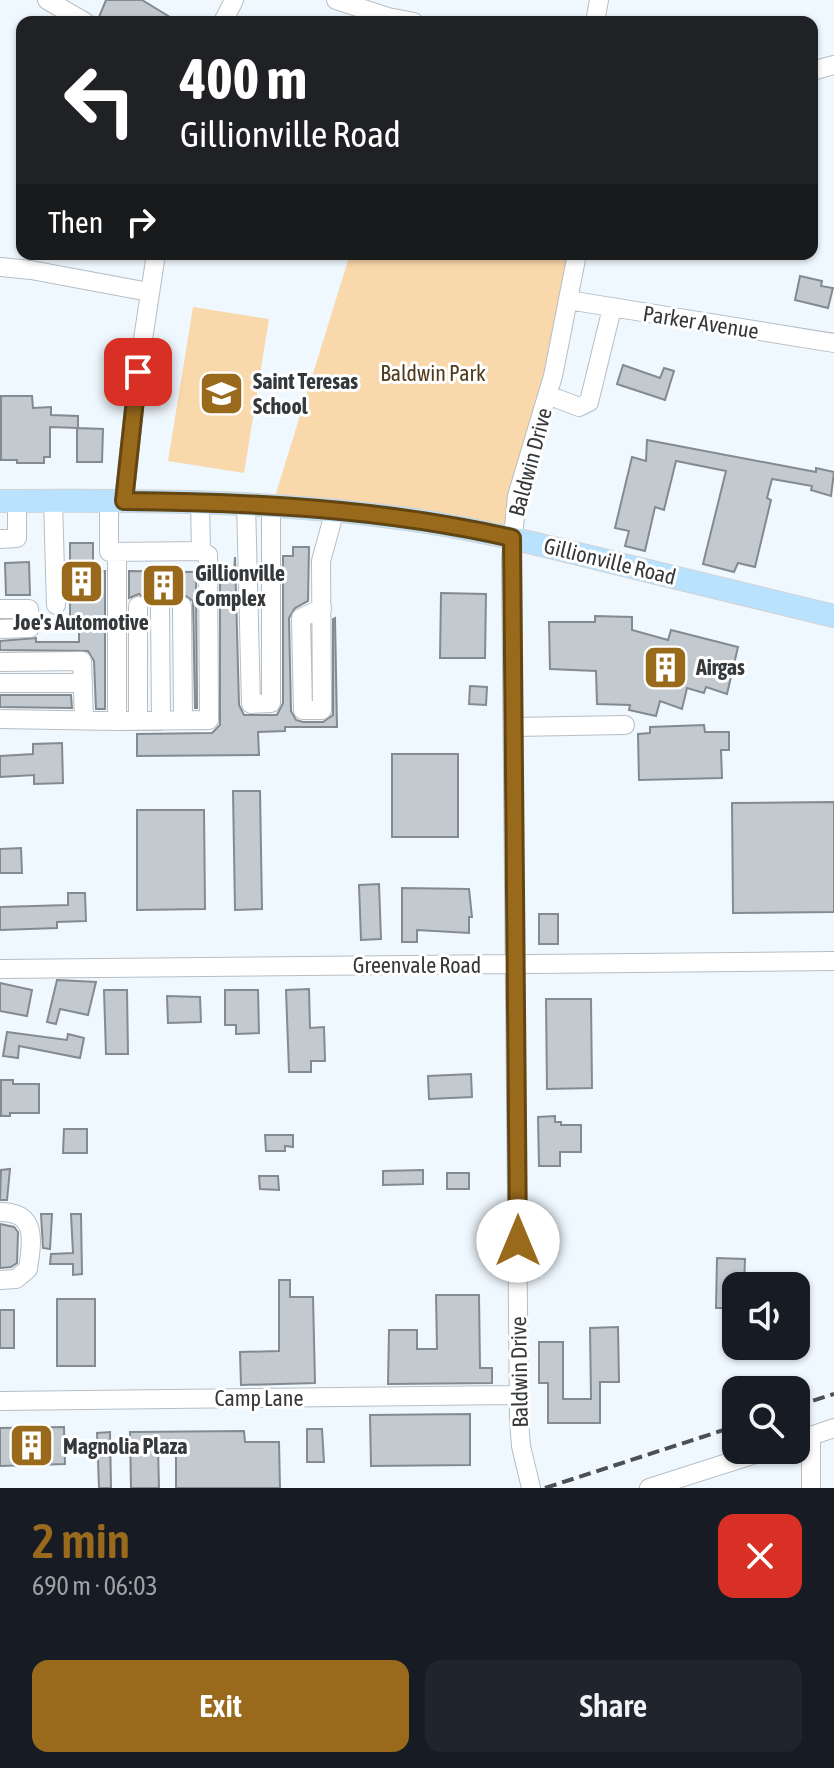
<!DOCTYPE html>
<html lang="en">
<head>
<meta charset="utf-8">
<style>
  body { margin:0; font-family:"Asap Condensed",sans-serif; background:#20242c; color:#f1f3f6; height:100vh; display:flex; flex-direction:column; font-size:30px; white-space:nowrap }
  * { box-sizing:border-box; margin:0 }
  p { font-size:26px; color:#9ea1a6 }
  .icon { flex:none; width:44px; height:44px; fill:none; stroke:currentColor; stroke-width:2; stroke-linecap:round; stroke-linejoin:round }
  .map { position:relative; height:1488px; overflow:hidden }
  .details { display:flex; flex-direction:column; background:#171b24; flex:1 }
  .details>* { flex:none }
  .top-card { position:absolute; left:16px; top:16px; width:802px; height:244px; border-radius:16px; box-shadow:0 2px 6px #0004; background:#202124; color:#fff; overflow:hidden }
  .buttons { position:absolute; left:722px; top:1272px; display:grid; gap:16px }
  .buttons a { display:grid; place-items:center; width:88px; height:88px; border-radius:16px; background:#171b24; box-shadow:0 2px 6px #0004; font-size:40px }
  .pin { position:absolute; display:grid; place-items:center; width:68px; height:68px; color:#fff; margin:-34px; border-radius:16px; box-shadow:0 4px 12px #0006 }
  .me { position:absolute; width:88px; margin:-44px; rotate:0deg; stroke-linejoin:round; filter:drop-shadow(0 0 6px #0008) }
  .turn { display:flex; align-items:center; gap:28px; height:168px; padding:0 32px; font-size:36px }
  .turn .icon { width:104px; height:104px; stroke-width:2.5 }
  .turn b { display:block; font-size:56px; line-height:68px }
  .then { display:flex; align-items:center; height:76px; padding:0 32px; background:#0003; gap:16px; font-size:30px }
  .round { display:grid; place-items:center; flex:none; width:84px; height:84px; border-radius:16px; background:#20242c }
  .headline { display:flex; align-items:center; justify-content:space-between; height:136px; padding:0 32px }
  h1 { font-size:48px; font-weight:600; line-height:60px; color:#996a1b }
  .primary-button { display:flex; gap:16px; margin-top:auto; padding:16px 32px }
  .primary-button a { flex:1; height:92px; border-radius:16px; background:#996a1b; color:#fff; font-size:32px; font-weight:600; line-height:92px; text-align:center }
  .primary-button a+a { background:#20242c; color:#f1f3f6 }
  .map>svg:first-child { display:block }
  .green { fill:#f9d8ab }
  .building { fill:#c2cad0; stroke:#838a90; stroke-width:2 }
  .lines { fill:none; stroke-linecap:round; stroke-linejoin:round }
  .minor-casing { stroke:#b6bec4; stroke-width:20 }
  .major-casing { stroke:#d3d3d4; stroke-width:24 }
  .minor { stroke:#fff; stroke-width:18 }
  .major { stroke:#b8e2fe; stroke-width:22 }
  .rail { stroke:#4c5052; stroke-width:4; stroke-dasharray:12 6; stroke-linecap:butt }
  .route-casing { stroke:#634512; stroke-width:20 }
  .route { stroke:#996a1b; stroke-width:14 }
  .labels { text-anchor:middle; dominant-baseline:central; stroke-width:6; stroke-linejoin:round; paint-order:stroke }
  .street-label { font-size:22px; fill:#36393b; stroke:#fff }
  .park-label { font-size:22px; fill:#513b1a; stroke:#fff }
  .poi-label { font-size:22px; font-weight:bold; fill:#36393b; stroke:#fff; text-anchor:start }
</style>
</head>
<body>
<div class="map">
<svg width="834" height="1488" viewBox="0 0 834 1488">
  <rect width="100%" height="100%" fill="#eff8fe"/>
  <path class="green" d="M350,254h226l-65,282 -238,-33z
    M193,307l76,12 -25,154 -76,-12z"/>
  <path class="building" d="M106,0h36l36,22h-81z
    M800,276l22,5 -1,5 12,2 -5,20 -33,-8z
    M623,365l37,13 4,-10 10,3 -9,29 -48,-16z
    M1,396h31l1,12 18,-1v8l27,1v12l-28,-1v30h-6v6h-27v-3h-16z
    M77,428l26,1 -1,33h-25z
    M647,440l169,32v-4l18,4 -3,24 -20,-6 1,-4 -40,-7 -5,19 4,2 -16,67 -17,-4 -4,9 -31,-8 23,-93 -50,-10 -12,49 -9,-3 -10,44 -20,-5 4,-15 -14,-3 17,-71 14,4z
    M70,543h23v28h12v138h-9l-2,-48 -6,-10 -88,-1v-9l36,-3v4h43v-22h-9z
    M293,547h16l-1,54 -13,7 -6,10 2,93 5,9 7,2h20l10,-7v-96l2,-1 2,109h-52v4l-27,1 1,23 -122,1v-22l75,-1 8,-8v-153h14l1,-15 4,148 5,10h33l6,-12v-147h10z
    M29,562l1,33h-24l-1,-32z
    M129,571l67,1 1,136h-2l-2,-107 -10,-7 -8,2 -4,6 -10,-8 -8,2 -4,6 -10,-8 -10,4z
    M441,593l45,1 -1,64h-45z
    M595,616l37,1v13l36,10 3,-10 67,17 -11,47 -21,-7 -2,6 -17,-5 -5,21 -22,-8 -4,15 -27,-6 1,-5 -33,-1 -1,-33 -46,-2 -1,-47h46z
    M470,686l17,1 -1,18 -17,-1z
    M0,695h71l1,13 -72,-1z
    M704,725l1,7h24v18h-8l1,28 -83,2 -1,-46 12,-1v-6z
    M62,743l1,40 -29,1v-9l-34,2v-21l33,-2v-10z
    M392,754h66v83h-66z
    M233,791h27l2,118 -27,1z
    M834,802v110l-101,1 -1,-110z
    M137,810h67l1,99 -68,1z
    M21,848l1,25h-22v-24z
    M379,884l2,55 -20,1 -2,-55z
    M402,888l67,1 3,28h-3v16l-52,-3v12h-15z
    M68,893h17l1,28 -29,1v6l-57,2v-23l68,-2z
    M539,914h19v30h-19z
    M57,980l39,2 -8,33 -28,-6 -4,15 -9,-2z
    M0,983l32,7 -5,26 -27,-5z
    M309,989l1,39 14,-1 1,34h-14v11h-22l-3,-82z
    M104,990h23l1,64h-22z
    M225,990h33l1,43 -23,1v-9h-11z
    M167,996l33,1 1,25 -33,1z
    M546,999h45l1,89 -45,1z
    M7,1032l60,8 1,-6 16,4 -4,20 -61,-12 -1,12 -15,-2z
    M471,1074l1,23 -43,2 -1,-23z
    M1,1080h12v4h26v29h-29v3h-9z
    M555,1116v6h6v3h20v27h-21v14h-21l-1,-49z
    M64,1129h23v24h-24z
    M265,1135h28v12l-8,-1v5h-19z
    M10,1169l-3,31h-7l1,-30z
    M423,1170v14l-40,1v-14z
    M447,1173h22v16h-22z
    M259,1176h19l1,14 -19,-1z
    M41,1214h11l-2,35 -7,-1z
    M71,1214h10l1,60 -9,1v-11h-23l1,-10 22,-1z
    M0,1224l14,3 4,5 -1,31 -6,4 -11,1z
    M717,1258l28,1 -1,27h-8v22h-20z
    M279,1280h11v17h23l2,86 -74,2 -1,-33 39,-1z
    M436,1295h43l1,73h12v15l-104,1 1,-54h28v19h20z
    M57,1299h38v67h-38z
    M0,1310h14v38h-14z
    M618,1327l1,55h-19v41h-52v-40h-9v-41h24v57h28l-1,-71z
    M470,1414v51l-99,1 -1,-51z
    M64,1427l1,37 -65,2v-38z
    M307,1429h15l2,33h-17z
    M244,1431l1,11h34l1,46h-104v-40h-18l1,40h-28l-1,-56z
    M110,1432l1,56h-12l-2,-55z"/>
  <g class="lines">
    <defs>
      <path id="minor" d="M47,0l38,22
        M336,0l52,17 26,5
        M223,22l11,-22
        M595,22l4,-22
        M812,71l22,-6
        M0,267l31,3 118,22
        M568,300l266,43
        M548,395l31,12 10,-5 23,-94
        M53,501l3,104
        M109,501v51l92,-1 -1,-49
        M124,501l14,-129 18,-118
        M246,503l5,201 20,-1v-198
        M0,539l17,-1v-37
        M117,552v169l92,-1 -1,-165 -7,-4
        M138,606v115
        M160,606l1,115
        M182,606l1,114
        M322,608l-21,10 2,92h19l-1,-149 14,-51
        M0,609h29l1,19 -30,1
        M0,662l82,-1 2,58
        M0,683h83
        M0,719l117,2
        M514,727l111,-2
        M0,969l834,-8
        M0,1212c38,0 32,29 28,57l-12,10 -16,1
        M0,1401l519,-6
        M811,1436v52
        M796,1441l38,-13
        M531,1488l-10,-42 -2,-25 -8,-863 6,-62 36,-120 24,-122
        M649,1488l119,-38"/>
      <path id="major" d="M0,501c136,-1 272,-1 407,18 66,9 131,25 196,41 77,18 154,37 231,56"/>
    </defs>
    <use href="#minor" class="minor-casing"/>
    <use href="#major" class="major-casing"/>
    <use href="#minor" class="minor"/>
    <use href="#major" class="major"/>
    <path class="rail" d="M796,1406l38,-12
      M545,1488l191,-62"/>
  </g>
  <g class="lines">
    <defs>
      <path id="route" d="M138,372l-14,129c130,1 261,8 388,37l6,703"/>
    </defs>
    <use href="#route" class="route-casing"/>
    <use href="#route" class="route"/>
  </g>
  <defs>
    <symbol id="school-square" viewBox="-11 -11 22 22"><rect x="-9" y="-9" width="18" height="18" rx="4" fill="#996a1b" stroke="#fff"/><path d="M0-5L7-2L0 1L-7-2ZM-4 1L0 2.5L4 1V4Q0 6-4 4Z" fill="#fff"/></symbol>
    <symbol id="building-square" viewBox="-11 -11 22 22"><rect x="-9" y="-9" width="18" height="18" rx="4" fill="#996a1b" stroke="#fff"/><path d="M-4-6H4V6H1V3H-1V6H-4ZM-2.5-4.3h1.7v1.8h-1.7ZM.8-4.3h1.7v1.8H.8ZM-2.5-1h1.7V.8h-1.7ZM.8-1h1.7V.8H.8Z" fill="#fff"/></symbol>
  </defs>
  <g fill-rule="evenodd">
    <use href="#school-square" x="196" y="368" width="51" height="51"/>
    <use href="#building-square" x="56" y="556" width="51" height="51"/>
    <use href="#building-square" x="138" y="560" width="51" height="51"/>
    <use href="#building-square" x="640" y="642" width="51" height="51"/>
    <use href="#building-square" x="6" y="1420" width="51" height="51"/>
  </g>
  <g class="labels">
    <g class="street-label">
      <text transform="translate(701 322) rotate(9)">Parker Avenue</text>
      <text transform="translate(530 462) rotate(-75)">Baldwin Drive</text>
      <text transform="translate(610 561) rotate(14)">Gillionville Road</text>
      <text x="417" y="965">Greenvale Road</text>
      <text transform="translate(519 1372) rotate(-91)">Baldwin Drive</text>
      <text x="259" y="1398">Camp Lane</text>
    </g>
    <g class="park-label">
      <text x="433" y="373">Baldwin Park</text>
    </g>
    <g class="poi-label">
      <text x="253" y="381">Saint Teresas<tspan x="253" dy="25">School</tspan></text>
      <text x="195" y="573">Gillionville<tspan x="195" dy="25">Complex</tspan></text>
      <text x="81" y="622" text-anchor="middle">Joe's Automotive</text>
      <text x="696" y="667">Airgas</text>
      <text x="63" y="1446">Magnolia Plaza</text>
    </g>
  </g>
</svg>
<div class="buttons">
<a><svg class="icon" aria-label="sound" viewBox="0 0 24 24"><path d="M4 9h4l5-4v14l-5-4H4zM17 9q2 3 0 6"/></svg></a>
<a><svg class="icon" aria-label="search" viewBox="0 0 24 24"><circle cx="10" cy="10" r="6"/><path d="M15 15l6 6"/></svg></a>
</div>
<div class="pin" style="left:138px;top:372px;background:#d93025"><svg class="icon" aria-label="arrive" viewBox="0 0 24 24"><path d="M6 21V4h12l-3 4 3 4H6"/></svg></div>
<svg class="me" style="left:518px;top:1241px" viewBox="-20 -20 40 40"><circle r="19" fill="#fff"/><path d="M0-13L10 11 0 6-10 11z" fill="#996a1b"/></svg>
<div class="top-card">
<div class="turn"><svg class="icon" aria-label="left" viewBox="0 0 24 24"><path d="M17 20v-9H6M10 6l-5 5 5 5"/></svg><div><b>400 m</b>Gillionville Road</div></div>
<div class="then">Then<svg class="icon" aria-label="right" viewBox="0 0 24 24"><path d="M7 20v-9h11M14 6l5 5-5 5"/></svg></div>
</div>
</div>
<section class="details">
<div class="headline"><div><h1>2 min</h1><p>690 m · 06:03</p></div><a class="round" style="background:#d93025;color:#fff"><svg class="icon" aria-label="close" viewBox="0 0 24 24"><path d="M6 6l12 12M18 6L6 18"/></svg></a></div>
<div class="primary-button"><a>Exit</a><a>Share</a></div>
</section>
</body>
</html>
